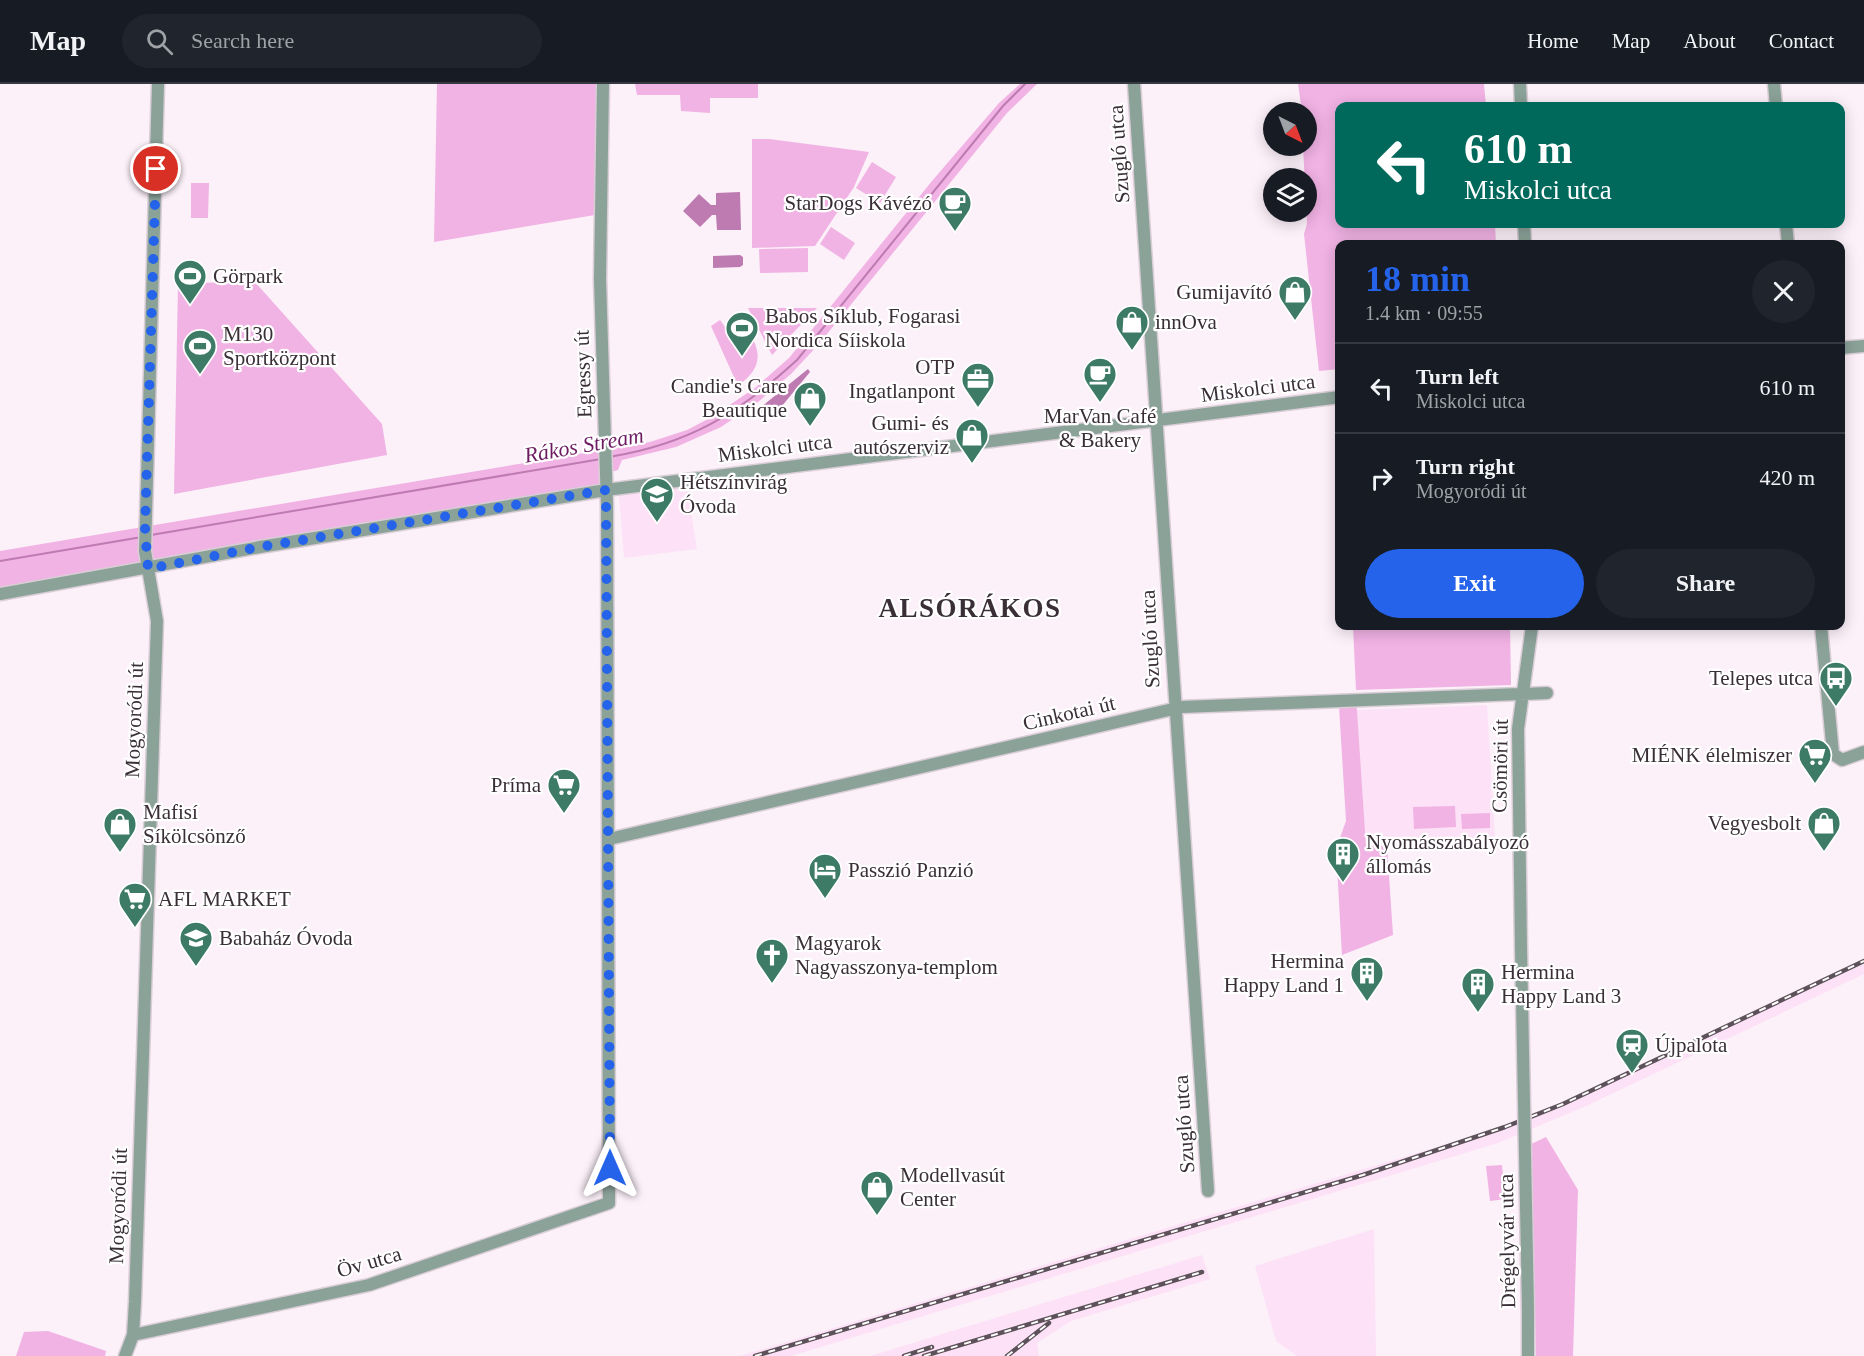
<!DOCTYPE html>
<html lang="en">
<head>
<meta charset="utf-8">
<style>
  body { margin:0; font-family:Georgia,serif; background:#20242c; color:#f1f3f6; height:100vh; display:flex; flex-direction:column; font-size:22px; white-space:nowrap }
  * { box-sizing:border-box; margin:0 }
  p { font-size:20px; color:#9ea1a6 }
  .icon { flex:none; width:33px; height:33px; fill:none; stroke:currentColor; stroke-width:2; stroke-linecap:round; stroke-linejoin:round }
  .map { position:relative; flex:1; overflow:hidden }
  .sheet { position:absolute; left:1335px; top:156px; width:510px; height:390px; display:flex; flex-direction:column; background:#171b24; border-radius:12px; box-shadow:0 3px 15px #0003 }
  .sheet>* { flex:none }
  .top-card { position:absolute; left:1335px; top:18px; width:510px; height:126px; border-radius:12px; box-shadow:0 3px 15px #0003; background:#00695c; color:#fff; overflow:hidden }
  .needle { width:39px; rotate:138deg }
  .controls { position:absolute; left:1263px; top:18px; display:grid; gap:12px }
  .controls a { display:grid; place-items:center; width:54px; height:54px; border-radius:50%; background:#171b24; box-shadow:0 3px 15px #0003; font-size:30px }
  .pin { position:absolute; display:grid; place-items:center; width:51px; height:51px; color:#fff; margin:-26px; border:3px solid #fff; border-radius:50%; box-shadow:0 2px 6px #0007 }
  .me { position:absolute; width:66px; margin:-33px; rotate:0deg; stroke-linejoin:round; filter:drop-shadow(0 0 4px #0008) }
  .turn { display:flex; align-items:center; gap:21px; height:126px; padding:0 30px; font-size:27px }
  .turn .icon { width:78px; height:78px; stroke-width:2.5 }
  .turn b { display:block; font-size:42px; line-height:51px }
  .round { display:grid; place-items:center; flex:none; width:63px; height:63px; border-radius:32px; background:#20242c }
  .summary { display:flex; align-items:center; justify-content:space-between; height:102px; padding:0 30px }
  h1 { font-size:36px; font-weight:800; line-height:45px; color:#2563eb }
  .cta { display:flex; gap:12px; margin-top:auto; padding:12px 30px }
  .cta a { flex:1; height:69px; border-radius:36px; background:#2563eb; color:#fff; font-size:24px; font-weight:800; line-height:69px; text-align:center }
  .cta a+a { background:#20242c; color:#f1f3f6 }
  ul { padding:0; list-style:none }
  li { display:flex; align-items:center; gap:18px; height:90px; padding:0 30px; border-top:2px solid #363941 }
  li div { flex:1 }
  li b { display:block; font-size:22px }
  li em { font-style:normal }
  header { display:flex; align-items:center; gap:36px; box-sizing:border-box; height:84px; padding:0 30px; background:#171b24; border-bottom:2px solid #363941 }
  header strong { font-size:28px }
  nav { display:flex; gap:33px; margin-inline-start:auto; font-size:21px }
  .search { width:420px; height:54px; background:#20242c; display:flex; align-items:center; gap:15px; box-sizing:border-box; padding:0 21px; border-radius:33px; color:#9ea1a6; font-size:22px }
  .map>svg:first-child { display:block }
  .built { fill:#fde1f6 }
  .green { fill:#f1b2e4 }
  .water { fill:#be7bb1 }
  .lines { fill:none; stroke-linecap:round; stroke-linejoin:round }
  .stream { stroke:#be7bb1; stroke-width:2 }
  .secondary-casing { stroke:#d9cdd6; stroke-width:15 }
  .secondary { stroke:#8ba299; stroke-width:12 }
  .rail-casing { stroke:#5d525a; stroke-width:4.5 }
  .rail { stroke:#fff; stroke-width:2; stroke-dasharray:7; stroke-linecap:butt }
  .secondary-bridge-casing { stroke:#d9cdd6; stroke-width:15; stroke-linecap:butt }
  .secondary-bridge { stroke:#8ba299; stroke-width:12 }
  .route { stroke:#2563eb; stroke-width:10; stroke-dasharray:0 18 }
  .labels { text-anchor:middle; dominant-baseline:central; stroke-width:4.5; stroke-linejoin:round; paint-order:stroke }
  .street-label { font-size:21px; fill:#3a2f37; stroke:#fff }
  .poi-label { font-size:21px; fill:#3a2f37; stroke:#fff; text-anchor:start }
  .water-label { font-size:22px; font-style:italic; fill:#6c1b61; stroke:#fff }
  .district-label { font-size:27px; font-weight:bold; letter-spacing:1.5px; fill:#3a2f37; stroke:#fff }
</style>
</head>
<body>
<header>
<strong>Map</strong>
<div class="search"><svg class="icon" aria-label="search" viewBox="0 0 24 24"><circle cx="10" cy="10" r="6"/><path d="M15 15l6 6"/></svg>Search here</div>
<nav><a>Home</a><a>Map</a><a>About</a><a>Contact</a></nav>
</header>
<div class="map">
<svg width="1864" height="1272" viewBox="0 0 1864 1272">
  <rect width="100%" height="100%" fill="#fcf0f9"/>
  <path class="built" d="M687,403l10,62 -73,9 -5,-62z
    M1487,621l8,133 -129,8 -9,-136z
    M1864,880v10l-280,133 -86,36 -707,213h-51l754,-226 58,-21 73,-37z
    M1374,1145l2,127h-79l-21,-15 -21,-75z
    M1202,1171l8,24 -139,42 -34,22 2,13h-169z"/>
  <path class="green" d="M437,0h161l-3,131 -161,27z
    M635,0h123v14h-48v15l-29,-2 -1,-16h-43z
    M1020,0h17l-30,29 -189,232 -27,29 -33,28 -37,25 -45,20 -54,13 -4,10 -18,5 -1,12 -496,82 -103,20v-38l650,-109 37,-12 23,-12 45,-30 34,-30 143,-177 67,-78z
    M1298,0h186l2,22h-146v118h155l1,20h-156l-1,125 -20,2 -15,-137 3,-10 -4,-78h3v-34h-4z
    M752,55h17l100,13 -15,35 -39,59 -63,2z
    M872,78l24,15 -16,26 -24,-15z
    M191,99h18l-1,35h-17z
    M831,143l24,16 -11,17 -24,-16z
    M808,164v24l-48,1 -1,-24z
    M254,197l128,143 5,31 -213,39 4,-210z
    M748,224h69l-45,47z
    M720,236l10,14 15,-9c16,25 20,41 -7,61l-27,-60z
    M1353,542h157l1,59 -155,5z
    M1339,622h17l1,4 9,136h21l6,89 -51,20 -6,-106 10,-28z
    M1455,722l1,21 -42,2 -1,-22z
    M1490,729v15l-28,1 -1,-15z
    M1546,1053l32,53 -5,166h-37l-3,-128 -6,-82z
    M1502,1081l3,34 -15,2 -4,-35z
    M48,1247l58,20 -1,5h-89l8,-24z"/>
  <path class="water" d="M740,108l1,38h-24l-1,-15h-4l-12,12 -17,-16 16,-17 12,11h5v-12z
    M740,171l3,2v8l-3,2 -27,1v-12z
    M808,285l2,3 -33,40 -19,2 -2,-3z"/>
  <g class="lines">
    <path class="stream" d="M609,373c80,-13 129,-43 188,-97l206,-254 22,-22
      M151,451l450,-76
      M0,477l142,-24"/>
    <defs>
      <path id="secondary" d="M1134,0l74,1107
        M1520,0l1,22
        M1774,0l2,22
        M1524,140l1,20
        M1786,140l2,20
        M1840,264l24,-2
        M0,510l260,-47 346,-57 734,-93
        M1821,542l12,128 9,6 22,-8
        M609,755l573,-132 365,-14
        M1521,864l-3,-219 14,-103
        M1528,1224v48
        M133,1251l236,-50 240,-82 -2,-697 -7,-227 3,-195
        M125,1272l8,-21 2,-33 22,-681 -12,-70 13,-467"/>
    </defs>
    <use href="#secondary" class="secondary-casing"/>
    <use href="#secondary" class="secondary"/>
    <defs>
      <path id="rail" d="M755,1272l608,-181 142,-48 58,-23 301,-143
        M904,1272l28,-9
        M924,1272l278,-84
        M1007,1272l42,-33"/>
    </defs>
    <use href="#rail" class="rail-casing"/>
    <use href="#rail" class="rail"/>
    <defs>
      <path id="secondary-bridge" d="M1521,864l7,360"/>
    </defs>
    <use href="#secondary-bridge" class="secondary-bridge-casing"/>
    <use href="#secondary-bridge" class="secondary-bridge"/>
  </g>
  <g class="lines">
    <path class="route" d="M156,85l-11,359 3,41 112,-22 346,-57 4,678"/>
  </g>
  <defs>
    <symbol id="cafe-pin" viewBox="-11 -11 22 30"><path d="M0 17L-7.5 6A9.5 9.5 0 1 1 7.5 6Z" fill="#3d7b67" stroke="#fff"/><path d="M-5.5-4.5H6V0H3Q3 3.5 0 3.5H-2.5Q-5.5 3.5-5.5 0ZM3-3.2v2h1.7v-2ZM-6 4.5H4V6H-6Z" fill="#fff"/></symbol>
    <symbol id="stadium-pin" viewBox="-11 -11 22 30"><path d="M0 17L-7.5 6A9.5 9.5 0 1 1 7.5 6Z" fill="#3d7b67" stroke="#fff"/><path d="M0-5a6.5 5 0 1 0 0 10a6.5 5 0 1 0 0-10ZM-3.5-1.8h7v3.6h-7Z" fill="#fff"/></symbol>
    <symbol id="shop-pin" viewBox="-11 -11 22 30"><path d="M0 17L-7.5 6A9.5 9.5 0 1 1 7.5 6Z" fill="#3d7b67" stroke="#fff"/><path d="M-5-2.5h2.3a2.7 3.5 0 0 1 5.4 0H5L5.5 6h-11ZM-1.5-2.5h3a1.5 2.3 0 0 0-3 0Z" fill="#fff"/></symbol>
    <symbol id="office-pin" viewBox="-11 -11 22 30"><path d="M0 17L-7.5 6A9.5 9.5 0 1 1 7.5 6Z" fill="#3d7b67" stroke="#fff"/><path d="M-6-3h4V-5.5h4V-3h4V5H-6ZM-1-4.5V-3h2v-1.5ZM-6 0V1H6V0Z" fill="#fff"/></symbol>
    <symbol id="school-pin" viewBox="-11 -11 22 30"><path d="M0 17L-7.5 6A9.5 9.5 0 1 1 7.5 6Z" fill="#3d7b67" stroke="#fff"/><path d="M0-5L7-2L0 1L-7-2ZM-4 1L0 2.5L4 1V4Q0 6-4 4Z" fill="#fff"/></symbol>
    <symbol id="bus-pin" viewBox="-11 -11 22 30"><path d="M0 17L-7.5 6A9.5 9.5 0 1 1 7.5 6Z" fill="#3d7b67" stroke="#fff"/><path d="M-5-6H5V4H4V6H2V4H-2V6H-4V4H-5ZM-3.5-4V0h7V-4ZM-3.5 1.2v1.5H-2V1.2ZM2 1.2v1.5H3.5V1.2Z" fill="#fff"/></symbol>
    <symbol id="supermarket-pin" viewBox="-11 -11 22 30"><path d="M0 17L-7.5 6A9.5 9.5 0 1 1 7.5 6Z" fill="#3d7b67" stroke="#fff"/><path d="M-6-5.5h2.5l.6 2H6L4.5 2H-2.5L-4.4-4H-6ZM-1.5 3.2a1.3 1.3 0 1 0 .1 0ZM3 3.2a1.3 1.3 0 1 0 .1 0Z" fill="#fff"/></symbol>
    <symbol id="building-pin" viewBox="-11 -11 22 30"><path d="M0 17L-7.5 6A9.5 9.5 0 1 1 7.5 6Z" fill="#3d7b67" stroke="#fff"/><path d="M-4-6H4V6H1V3H-1V6H-4ZM-2.5-4.3h1.7v1.8h-1.7ZM.8-4.3h1.7v1.8H.8ZM-2.5-1h1.7V.8h-1.7ZM.8-1h1.7V.8H.8Z" fill="#fff"/></symbol>
    <symbol id="hotel-pin" viewBox="-11 -11 22 30"><path d="M0 17L-7.5 6A9.5 9.5 0 1 1 7.5 6Z" fill="#3d7b67" stroke="#fff"/><path d="M-6-4.5h1.5V1H6V5H4.5V3h-9V5H-6ZM-4 0a1.8 1.8 0 1 1 3.6 0ZM.5 0V-2.5h3Q6-2.5 6 0Z" fill="#fff"/></symbol>
    <symbol id="church-pin" viewBox="-11 -11 22 30"><path d="M0 17L-7.5 6A9.5 9.5 0 1 1 7.5 6Z" fill="#3d7b67" stroke="#fff"/><path d="M-1.2-6h2.4v3.5h3.3v2.4h-3.3V6h-2.4V-.1h-3.3v-2.4h3.3Z" fill="#fff"/></symbol>
    <symbol id="station-pin" viewBox="-11 -11 22 30"><path d="M0 17L-7.5 6A9.5 9.5 0 1 1 7.5 6Z" fill="#3d7b67" stroke="#fff"/><path d="M-3-6H3Q5-6 5-4V2Q5 4 3 4L4.5 6H3L1.5 4h-3L-3 6H-4.5L-3 4Q-5 4-5 2V-4Q-5-6-3-6ZM-3.5-4v3h7v-3ZM-3.5 1v1.5H-2V1ZM2 1v1.5H3.5V1Z" fill="#fff"/></symbol>
  </defs>
  <g fill-rule="evenodd">
    <use href="#cafe-pin" x="936" y="100" width="38" height="52"/>
    <use href="#stadium-pin" x="171" y="173" width="38" height="52"/>
    <use href="#shop-pin" x="1276" y="189" width="38" height="52"/>
    <use href="#shop-pin" x="1113" y="219" width="38" height="52"/>
    <use href="#stadium-pin" x="723" y="225" width="38" height="52"/>
    <use href="#stadium-pin" x="181" y="243" width="38" height="52"/>
    <use href="#cafe-pin" x="1081" y="271" width="38" height="52"/>
    <use href="#office-pin" x="959" y="276" width="38" height="52"/>
    <use href="#shop-pin" x="791" y="295" width="38" height="52"/>
    <use href="#shop-pin" x="953" y="332" width="38" height="52"/>
    <use href="#school-pin" x="638" y="391" width="38" height="52"/>
    <use href="#bus-pin" x="1817" y="575" width="38" height="52"/>
    <use href="#supermarket-pin" x="1796" y="652" width="38" height="52"/>
    <use href="#supermarket-pin" x="545" y="682" width="38" height="52"/>
    <use href="#shop-pin" x="1805" y="720" width="38" height="52"/>
    <use href="#shop-pin" x="101" y="721" width="38" height="52"/>
    <use href="#building-pin" x="1324" y="751" width="38" height="52"/>
    <use href="#hotel-pin" x="806" y="767" width="38" height="52"/>
    <use href="#supermarket-pin" x="116" y="796" width="38" height="52"/>
    <use href="#school-pin" x="177" y="835" width="38" height="52"/>
    <use href="#church-pin" x="753" y="852" width="38" height="52"/>
    <use href="#building-pin" x="1348" y="870" width="38" height="52"/>
    <use href="#building-pin" x="1459" y="881" width="38" height="52"/>
    <use href="#station-pin" x="1613" y="942" width="38" height="52"/>
    <use href="#shop-pin" x="858" y="1084" width="38" height="52"/>
  </g>
  <g class="labels">
    <g class="street-label">
      <text transform="translate(1119 70) rotate(-94)">Szugló utca</text>
      <text transform="translate(583 290) rotate(-92)">Egressy út</text>
      <text transform="translate(1258 304) rotate(-7)">Miskolci utca</text>
      <text transform="translate(775 364) rotate(-7)">Miskolci utca</text>
      <text transform="translate(1150 555) rotate(-93)">Szugló utca</text>
      <text transform="translate(1069 629) rotate(-13)">Cinkotai út</text>
      <text transform="translate(134 636) rotate(-88)">Mogyoródi út</text>
      <text transform="translate(1500 682) rotate(-89)">Csömöri út</text>
      <text transform="translate(1184 1040) rotate(-94)">Szugló utca</text>
      <text transform="translate(118 1122) rotate(-88)">Mogyoródi út</text>
      <text transform="translate(1507 1157) rotate(-91)">Drégelyvár utca</text>
      <text transform="translate(369 1178) rotate(-16)">Öv utca</text>
    </g>
    <g class="poi-label">
      <text x="932" y="119" text-anchor="end">StarDogs Kávézó</text>
      <text x="213" y="192">Görpark</text>
      <text x="1272" y="208" text-anchor="end">Gumijavító</text>
      <text x="765" y="232">Babos Síklub, Fogarasi<tspan x="765" dy="24">Nordica Síiskola</tspan></text>
      <text x="1155" y="238">innOva</text>
      <text x="223" y="250">M130<tspan x="223" dy="24">Sportközpont</tspan></text>
      <text x="955" y="283" text-anchor="end">OTP<tspan x="955" dy="24">Ingatlanpont</tspan></text>
      <text x="787" y="302" text-anchor="end">Candie's Care<tspan x="787" dy="24">Beautique</tspan></text>
      <text x="1100" y="332" text-anchor="middle">MarVan Café<tspan x="1100" dy="24">&amp; Bakery</tspan></text>
      <text x="949" y="339" text-anchor="end">Gumi- és<tspan x="949" dy="24">autószerviz</tspan></text>
      <text x="680" y="398">Hétszínvirág<tspan x="680" dy="24">Óvoda</tspan></text>
      <text x="1813" y="594" text-anchor="end">Telepes utca</text>
      <text x="1792" y="671" text-anchor="end">MIÉNK élelmiszer</text>
      <text x="541" y="701" text-anchor="end">Príma</text>
      <text x="143" y="728">Mafisí<tspan x="143" dy="24">Síkölcsönző</tspan></text>
      <text x="1801" y="739" text-anchor="end">Vegyesbolt</text>
      <text x="1366" y="758">Nyomásszabályozó<tspan x="1366" dy="24">állomás</tspan></text>
      <text x="848" y="786">Passzió Panzió</text>
      <text x="158" y="815">AFL MARKET</text>
      <text x="219" y="854">Babaház Óvoda</text>
      <text x="795" y="859">Magyarok<tspan x="795" dy="24">Nagyasszonya-templom</tspan></text>
      <text x="1344" y="877" text-anchor="end">Hermina<tspan x="1344" dy="24">Happy Land 1</tspan></text>
      <text x="1501" y="888">Hermina<tspan x="1501" dy="24">Happy Land 3</tspan></text>
      <text x="1655" y="961">Újpalota</text>
      <text x="900" y="1091">Modellvasút<tspan x="900" dy="24">Center</tspan></text>
    </g>
    <g class="water-label">
      <text transform="translate(584 361) rotate(-10)">Rákos Stream</text>
    </g>
    <g class="district-label">
      <text x="970" y="524">ALSÓRÁKOS</text>
    </g>
  </g>
</svg>
<div class="controls">
<a><svg class="needle" viewBox="-14 -14 28 28"><path d="M0-13l5 13h-10z" fill="#e53935"/><path d="M0 13l5-13h-10z" fill="#9ea1a6"/></svg></a>
<a><svg class="icon" aria-label="layers" viewBox="0 0 24 24"><path d="M12 4l9 5-9 5-9-5zM3 14l9 5 9-5"/></svg></a>
</div>
<div class="pin" style="left:156px;top:85px;background:#d93025"><svg class="icon" aria-label="arrive" viewBox="0 0 24 24"><path d="M6 21V4h12l-3 4 3 4H6"/></svg></div>
<svg class="me" style="left:610px;top:1084px" viewBox="-20 -20 40 40"><path d="M0-17L14 15 0 8-14 15z" fill="#2563eb" stroke="#fff" stroke-width="4"/></svg>
<div class="top-card">
<div class="turn"><svg class="icon" aria-label="left" viewBox="0 0 24 24"><path d="M17 20v-9H6M10 6l-5 5 5 5"/></svg><div><b>610 m</b>Miskolci utca</div></div>
</div>
<section class="sheet">
<div class="summary"><div><h1>18 min</h1><p>1.4 km · 09:55</p></div><a class="round"><svg class="icon" aria-label="close" viewBox="0 0 24 24"><path d="M6 6l12 12M18 6L6 18"/></svg></a></div>
<ul>
<li><svg class="icon" aria-label="left" viewBox="0 0 24 24"><path d="M17 20v-9H6M10 6l-5 5 5 5"/></svg><div><b>Turn left</b><p>Miskolci utca</p></div><em>610 m</em></li>
<li><svg class="icon" aria-label="right" viewBox="0 0 24 24"><path d="M7 20v-9h11M14 6l5 5-5 5"/></svg><div><b>Turn right</b><p>Mogyoródi út</p></div><em>420 m</em></li>
</ul>
<div class="cta"><a>Exit</a><a>Share</a></div>
</section>
</div>
</body>
</html>
